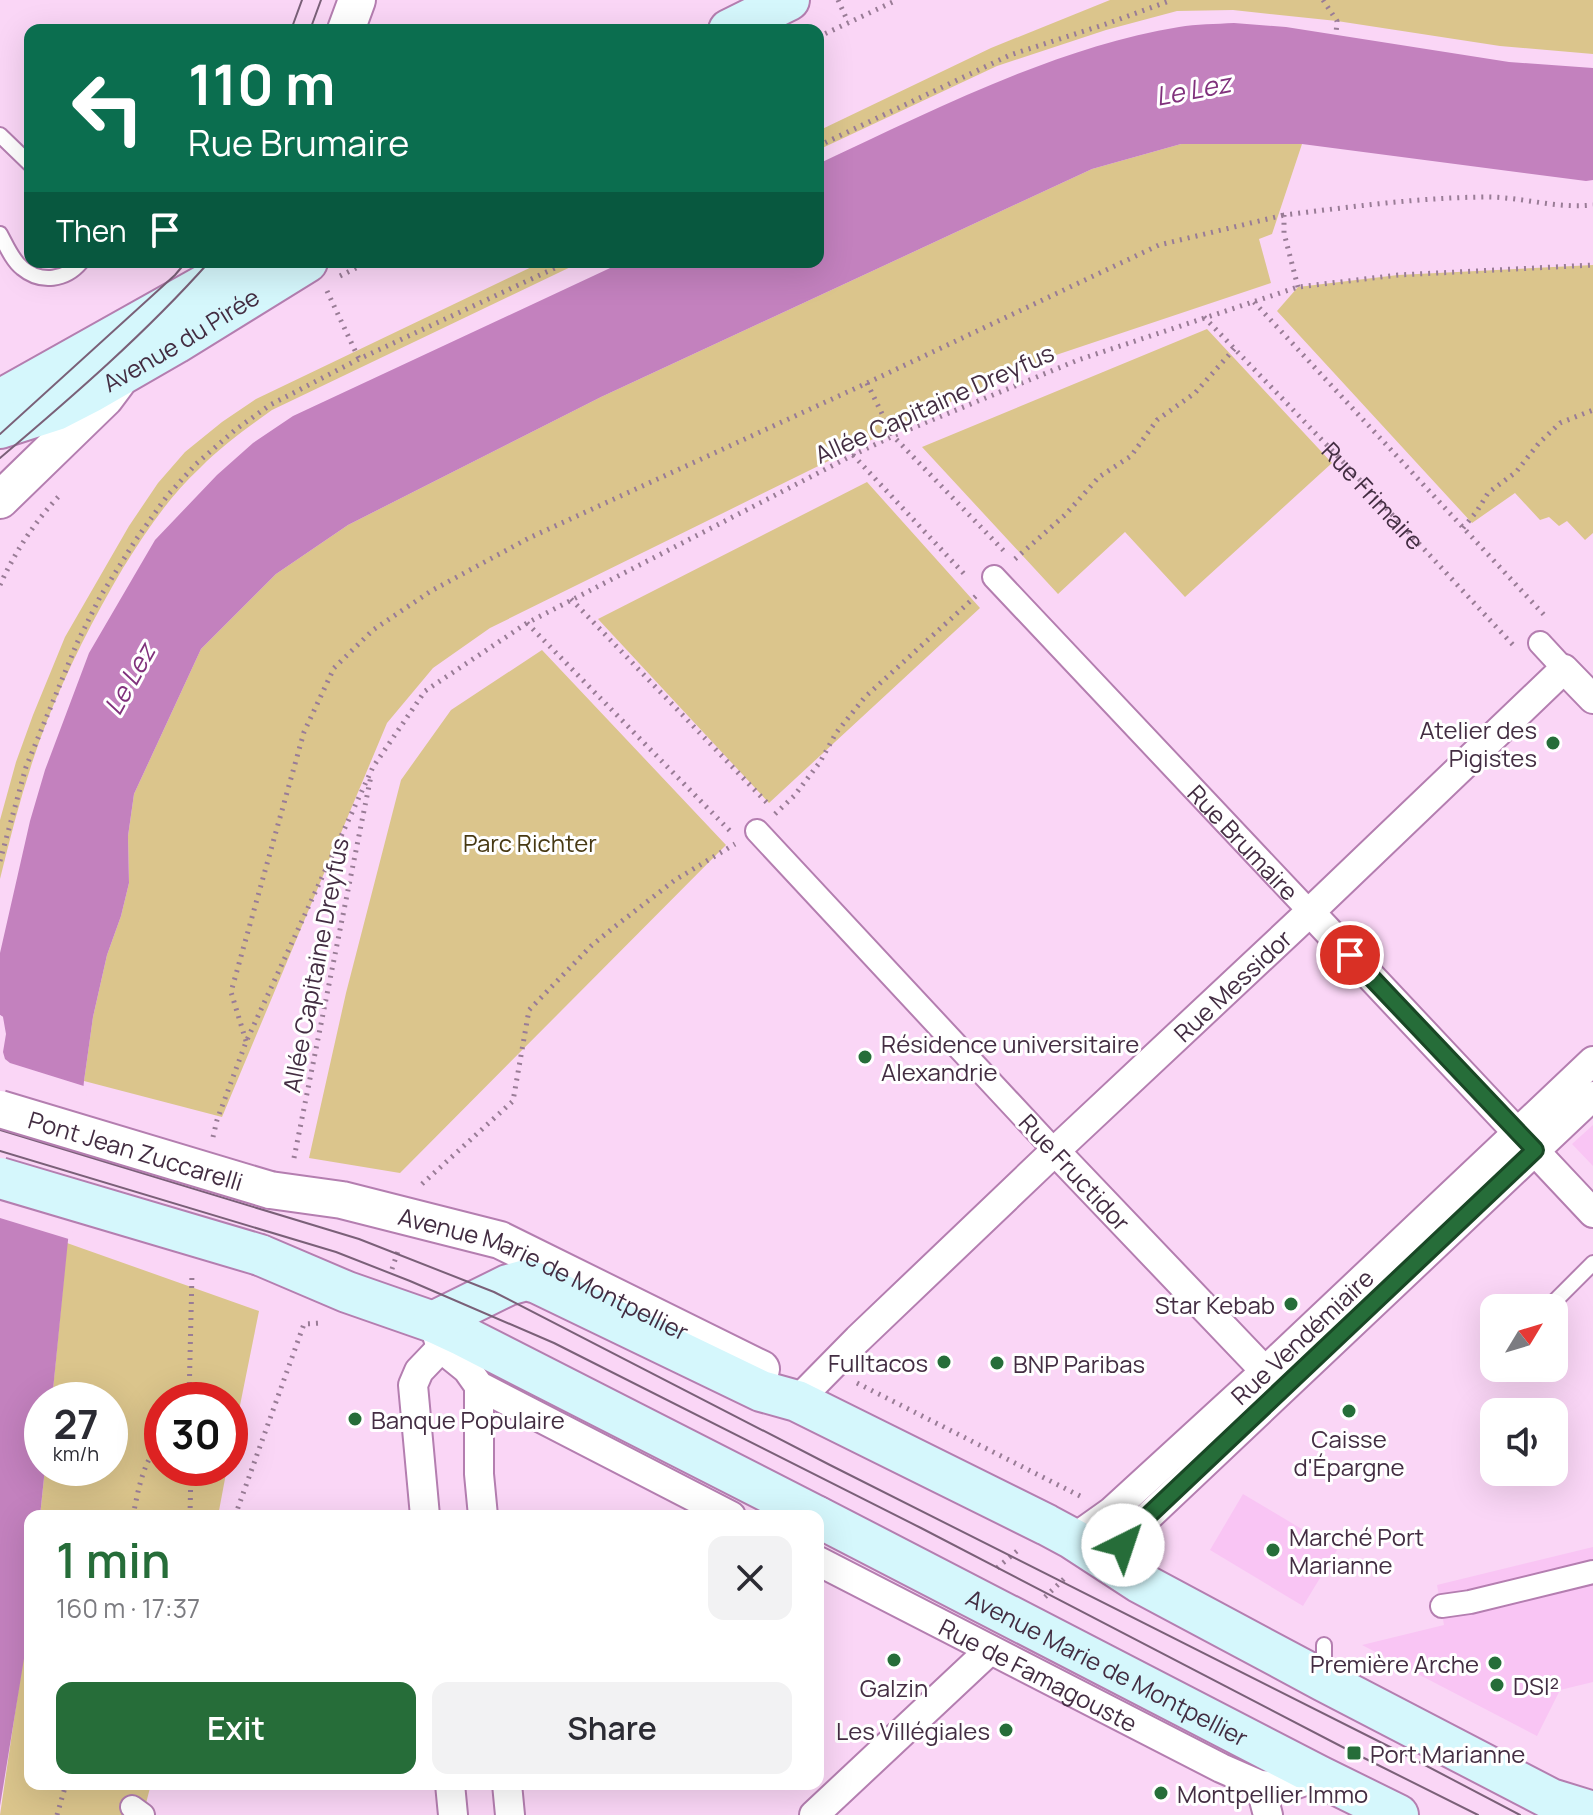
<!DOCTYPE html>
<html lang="en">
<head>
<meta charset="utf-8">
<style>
  body { margin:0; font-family:Manrope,sans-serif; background:#f2f2f3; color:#2b2b33; height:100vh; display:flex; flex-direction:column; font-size:30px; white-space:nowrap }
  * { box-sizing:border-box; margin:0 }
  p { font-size:26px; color:#7c7c81 }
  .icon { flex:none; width:44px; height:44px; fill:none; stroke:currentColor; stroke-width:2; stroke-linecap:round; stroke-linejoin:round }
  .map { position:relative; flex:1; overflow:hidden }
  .details { position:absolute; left:24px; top:1510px; width:800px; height:280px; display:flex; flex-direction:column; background:#fff; border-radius:16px; box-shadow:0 8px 32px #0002 }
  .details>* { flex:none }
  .top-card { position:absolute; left:24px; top:24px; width:800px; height:244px; border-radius:16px; box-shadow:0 8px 32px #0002; background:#0b6e4f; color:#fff; overflow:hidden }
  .needle { width:52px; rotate:52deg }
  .fabs { position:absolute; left:1480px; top:1294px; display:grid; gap:16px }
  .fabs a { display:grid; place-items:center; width:88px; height:88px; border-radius:16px; background:#fff; box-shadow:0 8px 32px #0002; font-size:40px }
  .speed { position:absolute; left:24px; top:1382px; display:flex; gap:16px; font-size:40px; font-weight:700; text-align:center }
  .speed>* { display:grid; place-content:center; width:104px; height:104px; border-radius:50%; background:#fff; box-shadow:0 8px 32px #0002; line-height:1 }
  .speed small { font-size:20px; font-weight:400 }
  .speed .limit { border:12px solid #d22; background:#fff; color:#111 }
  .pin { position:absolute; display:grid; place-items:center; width:68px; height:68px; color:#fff; margin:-34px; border:4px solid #fff; border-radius:50%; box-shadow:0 2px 8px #0007 }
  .me { position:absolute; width:88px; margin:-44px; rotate:41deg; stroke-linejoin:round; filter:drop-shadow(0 0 6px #0008) }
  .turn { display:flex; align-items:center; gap:28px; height:168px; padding:0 32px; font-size:36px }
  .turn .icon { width:104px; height:104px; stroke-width:2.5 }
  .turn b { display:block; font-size:56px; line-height:68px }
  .then { display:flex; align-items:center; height:76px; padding:0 32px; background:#0003; gap:16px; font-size:30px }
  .round { display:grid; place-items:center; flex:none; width:84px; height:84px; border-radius:16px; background:#f2f2f3 }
  .summary { display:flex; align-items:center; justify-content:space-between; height:136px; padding:0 32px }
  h1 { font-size:48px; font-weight:600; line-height:60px; color:#266d39 }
  .cta { display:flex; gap:16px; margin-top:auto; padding:16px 32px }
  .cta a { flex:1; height:92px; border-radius:16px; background:#266d39; color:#fff; font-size:32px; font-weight:600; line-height:92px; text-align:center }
  .cta a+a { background:#f2f2f3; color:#2b2b33 }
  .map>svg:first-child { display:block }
  .built { fill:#f9c5f4 }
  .green { fill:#dbc58c }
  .water { fill:#c381be }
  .pier { fill:#fad6f6 }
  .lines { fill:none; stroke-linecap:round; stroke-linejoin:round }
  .service-casing { stroke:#b47eb0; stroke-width:18 }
  .pedestrian-casing { stroke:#b47eb0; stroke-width:26 }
  .minor-casing { stroke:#b47eb0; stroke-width:32 }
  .tertiary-casing { stroke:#b47eb0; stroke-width:40 }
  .secondary-casing { stroke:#b47eb0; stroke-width:44 }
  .path { stroke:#997c96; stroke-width:5; stroke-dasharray:2 6; stroke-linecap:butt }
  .service { stroke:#fff; stroke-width:14 }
  .pedestrian { stroke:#fff; stroke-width:22 }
  .minor { stroke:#fff; stroke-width:28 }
  .tertiary { stroke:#fff; stroke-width:36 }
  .secondary { stroke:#d5f7fc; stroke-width:40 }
  .tram { stroke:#7a6078; stroke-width:2 }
  .tertiary-bridge-casing { stroke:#b47eb0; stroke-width:40; stroke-linecap:butt }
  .secondary-bridge-casing { stroke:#b47eb0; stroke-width:44; stroke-linecap:butt }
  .tertiary-bridge { stroke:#fff; stroke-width:36 }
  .secondary-bridge { stroke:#d5f7fc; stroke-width:40 }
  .route-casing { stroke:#194725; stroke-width:20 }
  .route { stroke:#266d39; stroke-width:14 }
  .poi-dot { fill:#266d39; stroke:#fff; stroke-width:3 }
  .labels { text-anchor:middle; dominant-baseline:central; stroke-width:6; stroke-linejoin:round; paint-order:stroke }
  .street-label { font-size:24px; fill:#432d42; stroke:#fff }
  .poi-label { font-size:24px; fill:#432d42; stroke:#fff; text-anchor:start }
  .park-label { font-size:24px; fill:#473913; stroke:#fff }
  .water-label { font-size:26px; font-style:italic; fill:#80317c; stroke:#fff }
</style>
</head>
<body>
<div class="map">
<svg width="1593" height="1815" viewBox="0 0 1593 1815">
  <rect width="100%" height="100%" fill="#fad6f6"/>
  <path class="built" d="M1593,1125v41l-21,-22z
    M1243,1494l94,56 -34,56 -93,-56z
    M1593,1547v135l-33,8 -23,46 -175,-91 82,-20 -7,-40z"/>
  <path class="green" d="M1110,0h483v54l-93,-8 -163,-25 -104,-11 -56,1 -71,19 -109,36 -179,84v-19l173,-83z
    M1181,144h121l-30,90 -13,5 12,44 -215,72 -126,56 -440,217 -57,40 -46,55 -165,394 -138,-36 9,-64 14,-62 14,-39 8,-33 -1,-47 6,-42 67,-145 75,-75 72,-49 253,-128 491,-228z
    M542,262h39l-309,148c-25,18 -49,35 -71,57 -31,28 -56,66 -78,101 -29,49 -55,100 -76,153 -20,51 -34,105 -47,158v-59l16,-58 17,-47 32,-78 64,-111 29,-43 27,-31 37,-30 34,-23z
    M1593,265v268l-8,7 -18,-19 -8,5 -10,-9 -9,3 -25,-27 -43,30 -195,-212 21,-24 100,-12z
    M1207,329l125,134 -147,134 -60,-65 -67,62 -136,-147z
    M867,482l113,126 -211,195 -171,-184z
    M542,650l184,195 -326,328 -91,-15 37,-165 55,-213 50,-70z
    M67,1243l192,68 -29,144v-55h-68v68h65l-9,48h-178l5,-48h65v-68h-58z
    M30,1611v173h121l-8,31h-143z"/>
  <path class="water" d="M1234,23l52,4 223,35 84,6v112l-7,1 -284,-37h-121l-89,25 -491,228 -253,128 -72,49 -75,75 -67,145 -6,42 1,47 -8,33 -14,39 -14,62 -9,64 -32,319h-10v68h3l-5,48h-10v95l-2,23 -28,172v-750l3,-4v-35l-3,-2v-62l30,-132 15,-51 44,-117 66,-113 62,-65 36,-32 40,-27 330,-154h195v-98c114,-53 235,-116 361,-137 17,-3 37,-3 55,-4z"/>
  <path class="pier" d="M0,1015l3,2 3,17 -3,18 2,7 5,4 77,24 -15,153 -72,-22v-170l2,-14z"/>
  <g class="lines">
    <defs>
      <path id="service" d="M0,135l30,29
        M0,234c6,11 12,26 22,34 19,16 44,12 59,-6
        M1548,1308l45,-45
        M1324,1676v-31"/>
      <g id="pedestrian">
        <path id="s2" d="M994,577l316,335"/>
        <path d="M1540,643l24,26"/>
        <path d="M757,831l298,320"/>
        <path d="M1442,1606l28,-4 123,-30"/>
        <path d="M132,1807l11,8"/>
      </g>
      <g id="minor">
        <path d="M1310,912l283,301"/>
        <path d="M1055,1151l210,220"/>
        <path d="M433,1322l8,26 26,21 12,17 252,130"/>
        <path d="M479,1386v88l4,42"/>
        <path id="s3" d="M797,1401l61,-62 197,-188 255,-239 254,-243 29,30"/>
        <path d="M425,1516l-12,-131 6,-14 22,-23"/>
        <path id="s4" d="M1073,1539l38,-27 154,-141 328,-310"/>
        <path id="s5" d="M818,1561l403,207 39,17 28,2 31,-11"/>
        <path d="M1110,1564l26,-36 457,-432"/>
        <path d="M450,1784l3,31"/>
        <path d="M507,1784l3,31"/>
        <path d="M1260,1785l8,30"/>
        <path d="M814,1815l176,-165"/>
      </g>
      <g id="tertiary">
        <path d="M346,30l11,-30"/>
        <path d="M0,500l105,-102 12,-16"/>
        <path id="s6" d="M270,1190l72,10 158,40 261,129"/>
      </g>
      <g id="secondary">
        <path d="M729,30l60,-30"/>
        <path d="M0,400l246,-138"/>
        <path id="s7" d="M0,428l56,-18 35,-18 85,-49 131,-81"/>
        <path d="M260,1255l87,37 86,30 30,14 353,180"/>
        <path d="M433,1322l75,-37 18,-5 11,3 224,108 36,10 250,124 26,14 66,43 185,99 227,118 42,13"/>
        <path id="s8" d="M818,1517l501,259 79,39"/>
      </g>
    </defs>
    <use href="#service" class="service-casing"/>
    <use href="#pedestrian" class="pedestrian-casing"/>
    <use href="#minor" class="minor-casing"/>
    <use href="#tertiary" class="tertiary-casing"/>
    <use href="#secondary" class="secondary-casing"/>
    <g class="path">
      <path d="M838,0l10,22"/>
      <path d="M1323,0l14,21 -1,13"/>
      <path d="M818,37l79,-37"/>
      <path d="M818,146l192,-91 96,-31 66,-24"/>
      <path d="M340,276l28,-14"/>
      <path d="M1298,287l-14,-54v-18c66,-8 131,-17 198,-18 37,-1 73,12 111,8"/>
      <path d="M327,291l32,68"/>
      <path d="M1254,302l292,315"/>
      <path id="s1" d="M1204,317l142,148 168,181"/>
      <path d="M867,383l26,53 111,115"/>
      <path d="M853,455l114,122"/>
      <path d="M1463,528l14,-17 11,-18 28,-21 23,-29 21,-20 33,-13"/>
      <path d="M1015,559l50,-44 34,-38 32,-21 26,-36 38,-27 40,-45"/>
      <path d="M0,585c15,-33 35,-64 60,-90"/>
      <path d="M571,599l199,207"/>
      <path d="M527,623l203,208"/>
      <path d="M775,814l19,-18 26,-34 16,-29 29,-36 111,-101"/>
      <path d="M0,861l26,-94 51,-124 23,-46 35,-56 32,-45 29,-32 39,-34 35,-25 89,-46 209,-97"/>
      <path d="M246,1041l-15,-49 73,-260 30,-64 39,-38 58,-39 98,-53 338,-155 292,-138 125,-30"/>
      <path d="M213,1137l4,-17 29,-78 127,-275 52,-76 102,-68 326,-168 40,-19 185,-76 220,-73 100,-12 195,-10"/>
      <path d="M294,1158l77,-382"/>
      <path d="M422,1184l91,-83 16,-91 62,-64 22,-18 62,-48 60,-36"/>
      <path d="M392,1269l7,-21"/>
      <path d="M857,1383l223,113"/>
      <path d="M189,1400l3,-127"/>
      <path d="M133,1516c5,-25 10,-56 29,-75"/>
      <path d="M190,1516l1,-48"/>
      <path d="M235,1516l69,-192 19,-1"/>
      <path d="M997,1568l20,-17"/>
      <path d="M1045,1597l22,-21"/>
      <path d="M57,1815l9,-31"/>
    </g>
    <use href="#service" class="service"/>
    <use href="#pedestrian" class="pedestrian"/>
    <use href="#minor" class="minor"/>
    <use href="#tertiary" class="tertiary"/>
    <use href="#secondary" class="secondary"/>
    <path class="tram" d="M291,30l11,-30
      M310,30l11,-30
      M0,434l175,-159 11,-13
      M0,458c72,-61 146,-125 209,-196
      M0,1130l359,109 135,53 336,173 570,287 120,63
      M0,1151l336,101 74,29 144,62 367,185 433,225 124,62"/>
    <defs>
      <g id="tertiary-bridge">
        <path id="s9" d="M0,1109l270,81"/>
      </g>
      <path id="secondary-bridge" d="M0,1178l260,77"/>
    </defs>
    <use href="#tertiary-bridge" class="tertiary-bridge-casing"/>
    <use href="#secondary-bridge" class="secondary-bridge-casing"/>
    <use href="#tertiary-bridge" class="tertiary-bridge"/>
    <use href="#secondary-bridge" class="secondary-bridge"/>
  </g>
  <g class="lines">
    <defs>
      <path id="route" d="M1123,1545l13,-17 14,-14 385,-364 -185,-195"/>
    </defs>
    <use href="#route" class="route-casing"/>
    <use href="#route" class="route"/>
  </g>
  <g class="poi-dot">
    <circle cx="1553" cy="743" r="8"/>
    <circle cx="865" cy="1057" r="8"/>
    <circle cx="1291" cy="1304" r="8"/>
    <circle cx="944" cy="1362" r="8"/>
    <circle cx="997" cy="1363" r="8"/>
    <circle cx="1349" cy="1411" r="8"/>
    <circle cx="355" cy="1419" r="8"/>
    <circle cx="1273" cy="1550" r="8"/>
    <circle cx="894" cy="1660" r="8"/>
    <circle cx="1495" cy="1663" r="8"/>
    <circle cx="1497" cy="1685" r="8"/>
    <circle cx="1006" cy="1730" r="8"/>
    <rect x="1346" y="1745" width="16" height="16" rx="4"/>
    <circle cx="1161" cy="1793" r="8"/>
  </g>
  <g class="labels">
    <g class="street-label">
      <text stroke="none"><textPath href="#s7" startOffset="202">Avenue du Pirée</textPath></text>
      <text transform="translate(934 403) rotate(-24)">Allée Capitaine Dreyfus</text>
      <text stroke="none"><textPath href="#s1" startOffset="246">Rue Frimaire</textPath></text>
      <text stroke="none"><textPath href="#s2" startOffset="364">Rue Brumaire</textPath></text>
      <text transform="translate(315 965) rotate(-79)">Allée Capitaine Dreyfus</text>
      <text stroke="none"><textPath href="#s3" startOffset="602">Rue Messidor</textPath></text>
      <text stroke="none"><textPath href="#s9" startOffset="142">Pont Jean Zuccarelli</textPath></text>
      <text transform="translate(1075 1172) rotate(47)">Rue Fructidor</text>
      <text stroke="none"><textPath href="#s6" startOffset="288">Avenue Marie de Montpellier</textPath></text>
      <text stroke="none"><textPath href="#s4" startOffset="306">Rue Vendémiaire</textPath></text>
      <text stroke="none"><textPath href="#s8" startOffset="326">Avenue Marie de Montpellier</textPath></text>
      <text stroke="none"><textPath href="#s5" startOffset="248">Rue de Famagouste</textPath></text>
    </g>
    <g class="poi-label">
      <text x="1537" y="729" text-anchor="end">Atelier des<tspan x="1537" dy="28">Pigistes</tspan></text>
      <text x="881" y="1043">Résidence universitaire<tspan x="881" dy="28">Alexandrie</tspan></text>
      <text x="1275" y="1304" text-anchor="end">Star Kebab</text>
      <text x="928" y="1362" text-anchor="end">Fulltacos</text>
      <text x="1013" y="1363">BNP Paribas</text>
      <text x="371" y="1419">Banque Populaire</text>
      <text x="1349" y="1438" text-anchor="middle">Caisse<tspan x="1349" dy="28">d'Épargne</tspan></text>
      <text x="1289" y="1536">Marché Port<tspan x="1289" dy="28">Marianne</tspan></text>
      <text x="1479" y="1663" text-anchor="end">Première Arche</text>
      <text x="1513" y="1685">DSI²</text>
      <text x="894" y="1687" text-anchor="middle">Galzin</text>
      <text x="990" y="1730" text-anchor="end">Les Villégiales</text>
      <text x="1370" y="1753">Port Marianne</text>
      <text x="1177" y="1793">Montpellier Immo</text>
    </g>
    <g class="park-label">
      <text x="530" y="842">Parc Richter</text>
    </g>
    <g class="water-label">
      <text transform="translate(1193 89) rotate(-11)">Le Lez</text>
      <text transform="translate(129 679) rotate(-61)">Le Lez</text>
    </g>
  </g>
</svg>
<div class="fabs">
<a><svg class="needle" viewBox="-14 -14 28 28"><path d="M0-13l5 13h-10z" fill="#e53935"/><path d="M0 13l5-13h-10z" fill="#7c7c81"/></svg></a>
<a><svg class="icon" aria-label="sound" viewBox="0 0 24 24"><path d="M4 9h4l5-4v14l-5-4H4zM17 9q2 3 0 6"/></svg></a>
</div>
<div class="speed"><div>27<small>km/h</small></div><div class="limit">30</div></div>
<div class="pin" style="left:1350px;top:955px;background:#d93025"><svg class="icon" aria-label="arrive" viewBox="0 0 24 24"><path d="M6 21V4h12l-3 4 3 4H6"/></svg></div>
<svg class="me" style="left:1123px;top:1545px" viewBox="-20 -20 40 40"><circle r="19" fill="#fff"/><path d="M0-13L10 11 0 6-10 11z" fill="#266d39"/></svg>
<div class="top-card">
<div class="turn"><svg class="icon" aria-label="left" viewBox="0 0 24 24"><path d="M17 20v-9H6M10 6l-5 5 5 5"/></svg><div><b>110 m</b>Rue Brumaire</div></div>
<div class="then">Then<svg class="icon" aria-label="arrive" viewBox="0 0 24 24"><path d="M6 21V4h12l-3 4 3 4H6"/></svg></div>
</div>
<section class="details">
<div class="summary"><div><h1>1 min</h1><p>160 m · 17:37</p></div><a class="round"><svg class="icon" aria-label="close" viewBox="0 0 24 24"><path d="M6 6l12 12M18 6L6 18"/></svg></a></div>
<div class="cta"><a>Exit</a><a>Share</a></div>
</section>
</div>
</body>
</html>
